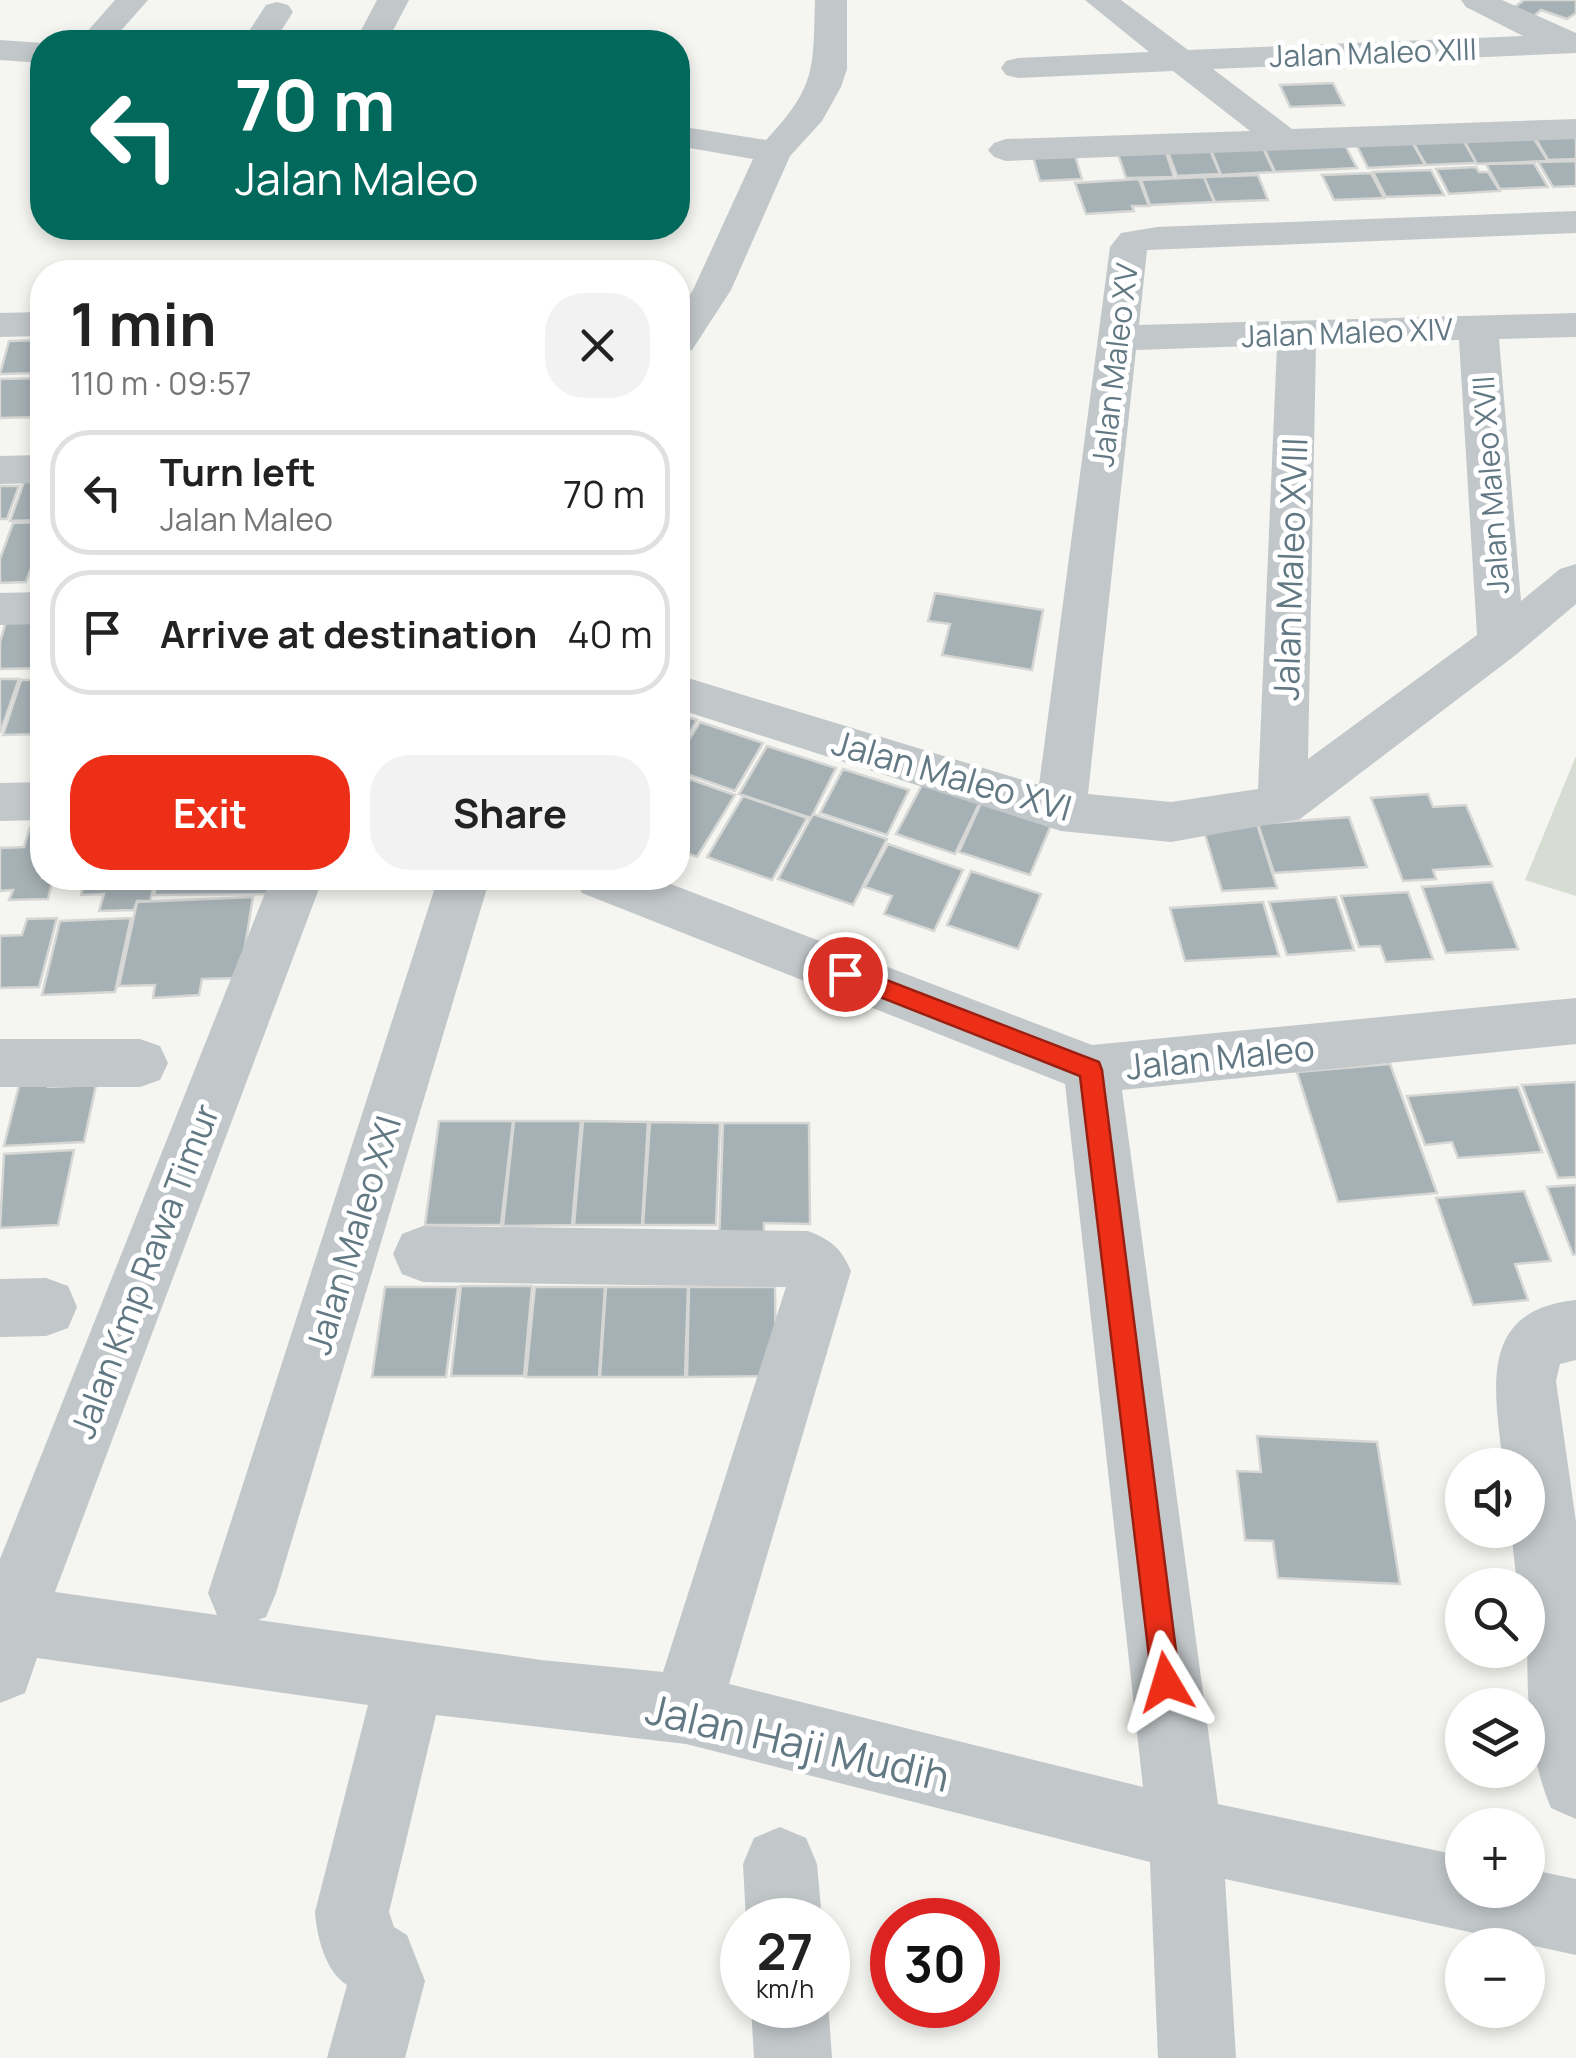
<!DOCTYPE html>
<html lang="en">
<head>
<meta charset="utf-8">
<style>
  body { margin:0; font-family:Manrope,sans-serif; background:#f2f2f2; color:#222; height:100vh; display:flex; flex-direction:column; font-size:38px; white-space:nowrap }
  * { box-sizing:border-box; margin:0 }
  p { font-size:32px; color:#767676 }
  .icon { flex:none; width:55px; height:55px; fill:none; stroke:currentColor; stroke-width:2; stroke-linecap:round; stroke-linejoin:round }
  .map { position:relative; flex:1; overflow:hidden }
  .sheet { position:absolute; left:30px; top:260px; width:660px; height:630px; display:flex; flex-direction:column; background:#fff; border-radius:40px; box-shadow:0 5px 15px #0003 }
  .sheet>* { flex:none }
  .guide { position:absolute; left:30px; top:30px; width:660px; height:210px; border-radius:40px; box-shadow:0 5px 15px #0003; background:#00695c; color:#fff; overflow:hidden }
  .tools { position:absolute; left:1445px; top:1448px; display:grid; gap:20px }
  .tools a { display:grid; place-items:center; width:100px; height:100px; border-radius:50%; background:#fff; box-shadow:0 5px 15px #0003; font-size:50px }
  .speed { position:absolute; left:720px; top:1898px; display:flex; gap:20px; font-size:50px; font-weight:700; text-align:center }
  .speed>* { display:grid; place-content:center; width:130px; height:130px; border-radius:50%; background:#fff; box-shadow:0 5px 15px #0003; line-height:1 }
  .speed small { font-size:25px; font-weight:400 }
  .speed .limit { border:15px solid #d22; background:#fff; color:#111 }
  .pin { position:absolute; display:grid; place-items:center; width:85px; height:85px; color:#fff; margin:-42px; border:5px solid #fff; border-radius:50%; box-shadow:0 2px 10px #0007 }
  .me { position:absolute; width:110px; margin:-55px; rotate:353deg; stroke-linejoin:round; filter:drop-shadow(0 0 8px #0008) }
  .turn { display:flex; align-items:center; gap:35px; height:210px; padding:0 40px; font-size:45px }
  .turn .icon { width:130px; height:130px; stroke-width:2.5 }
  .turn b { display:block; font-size:70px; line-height:85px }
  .round { display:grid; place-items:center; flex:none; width:105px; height:105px; border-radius:40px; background:#f2f2f2 }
  .head { display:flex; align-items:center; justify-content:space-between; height:170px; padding:0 40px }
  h1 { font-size:60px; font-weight:700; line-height:75px }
  .primary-button { display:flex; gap:20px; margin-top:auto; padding:20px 40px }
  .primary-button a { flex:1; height:115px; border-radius:40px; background:#ee2f18; color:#fff; font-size:40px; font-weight:700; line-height:115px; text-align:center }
  .primary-button a+a { background:#f2f2f2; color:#222 }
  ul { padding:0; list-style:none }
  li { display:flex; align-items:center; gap:30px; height:125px; margin:0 20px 15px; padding:0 20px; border:5px solid #e0e0e0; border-radius:40px }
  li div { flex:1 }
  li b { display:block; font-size:38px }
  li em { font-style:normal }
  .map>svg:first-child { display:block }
  .green { fill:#d7ddd2 }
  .building { fill:#a6b1b5; stroke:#d6d6d4; stroke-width:2.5 }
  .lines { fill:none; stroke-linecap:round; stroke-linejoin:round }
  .minor { fill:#c2c7c9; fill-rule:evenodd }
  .route { fill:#ee2f18; stroke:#9b1f10; stroke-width:2.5 }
  .labels { text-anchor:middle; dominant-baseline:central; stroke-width:10; stroke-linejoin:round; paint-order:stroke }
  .far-street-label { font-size:30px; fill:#627984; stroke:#fff }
  .street-label { font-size:35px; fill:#627984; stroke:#fff }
  .near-street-label { font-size:42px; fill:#627984; stroke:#fff }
</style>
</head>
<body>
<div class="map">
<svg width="1576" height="2058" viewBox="0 0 1576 2058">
  <rect width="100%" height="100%" fill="#f5f5f1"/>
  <path class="green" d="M1576,756v140l-51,-16z"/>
  <path class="building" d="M1524,0h52v13l-9,6 -26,-9 -8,7 -21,-8z
    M1333,83l11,22 -54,2 -10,-22z
    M1576,135v24l-28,1 -14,-24z
    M1533,137l15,24 -71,3 -13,-24z
    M1463,140l13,23 -50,2 -13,-23z
    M1412,142l13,23 -57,3 -12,-24z
    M1345,145l12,23 -82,4 -11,-24z
    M1263,148l11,24 -53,3 -10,-25z
    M1210,150l10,24 -43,2 -9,-24z
    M1166,152l8,25 -48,1 -8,-24z
    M1075,155l7,24 -42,2 -7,-24z
    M1576,161v25l-23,1 -15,-25z
    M1534,163l14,24 -48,2 -14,-25z
    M1476,167l3,5h9l12,19 -51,3 -13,-25z
    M1431,170l13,25 -58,2 -13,-25z
    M1371,173l13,25 -50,2 -12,-25z
    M1258,175l10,25 -53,2 -11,-25z
    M1204,177l10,25 -64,3 -9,-25z
    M1139,179l10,27h-17l2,5 -48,3 -11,-31z
    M42,340v33l-42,1 9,-33z
    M42,378v39l-42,1v-39z
    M42,481v39l-32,1 14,-39z
    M0,486h19l-12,33h-7z
    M42,522v43h-10l-6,17 -26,1v-24l13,-36z
    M935,593l108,17 -11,60 -90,-15 8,-31 -22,-3z
    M42,617v51l-42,1v-27l7,-24z
    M0,679h19l-19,54z
    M21,680h21v54l-39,1z
    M678,714l19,6 -19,33z
    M700,722l63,21 -28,48 -57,-20v-14z
    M767,746l69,22 -25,50 -72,-24z
    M843,769l66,21 -22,45 -67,-22z
    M684,777l51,18 -38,62 -19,-7v-64z
    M923,783l57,19 -25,52 -59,-20z
    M1428,794l5,13 33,-2 26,61 -59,4 3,9 -33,2 -32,-83z
    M743,796l64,22 -35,62 -65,-23z
    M982,801l70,22 -22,52 -71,-23z
    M813,814l74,25 -34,66 -75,-26z
    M1349,817l18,50 -93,6 -16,-49z
    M1257,824l20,64 -55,3 -19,-63z
    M30,827h12v51h11l-5,21 -39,1 4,-10 -13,1v-43l24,-1z
    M888,844l75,26 -29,61 -50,-17 8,-18 -27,-9z
    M971,871l70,23 -23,55 -71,-24z
    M57,878h99l-6,23h-13l-3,9 -35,1 5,-17 -23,1 4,-16z
    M158,878h126l-3,16 -127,1z
    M1492,882l26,67 -72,4 -24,-66z
    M1408,892l25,67 -47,3 -6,-16 -21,1 -18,-51z
    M253,897l-13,81 -38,1 -3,16 -46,3 2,-13 -36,1 18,-84z
    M1336,897l18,53 -67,5 -18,-53z
    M1263,902l16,54 -94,5 -15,-53z
    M57,918l-18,69 -39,1v-52l22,-1 5,-16z
    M131,918l-16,74 -73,3 18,-74z
    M1390,1064l47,129 -99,9 -41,-130z
    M52,1073l-4,14 48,-2 -12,57 -80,4 18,-72z
    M1576,1082v95l-18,1 -36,-93z
    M1518,1087l24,65 -84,6 -6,-16 -27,3 -18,-49z
    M439,1121h74l-12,104h-76z
    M514,1121h67l-9,104 -69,1z
    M583,1121l65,1 -6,103h-68z
    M650,1122l70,1 -4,102h-73z
    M723,1123h86l1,101 -46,-1v22l-45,-1z
    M74,1150l-16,75 -58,3 4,-74z
    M1576,1185v69l-3,1 -26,-68z
    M1524,1191l27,70 -36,3 13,36 -55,5 -37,-107z
    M461,1286h71l-8,90h-73z
    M385,1287h73l-12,90h-74z
    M535,1287h70l-6,90h-73z
    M606,1287h82l-3,90h-85z
    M689,1287h86l1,89 -89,1z
    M1257,1436l120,6 23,142 -122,-6 -5,-37 -28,-1 -8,-69 24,1z"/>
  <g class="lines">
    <path class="minor" d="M115,0h33l-37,42h-33z
      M377,0h32l-22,42h-32z
      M815,0h32v69l-6,18 -19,34 -32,35 -59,134 -39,60 -14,3v-40l15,-23 60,-131 -75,-13v-20l88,14c50,-53 47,-70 49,-140z
      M1085,0h36l67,50 335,-14 -57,-29 -5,-7h41l74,33v20l-363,16 79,60 284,-10v20l-570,22 -12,-4 -6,-7 6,-7 12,-4 244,-8 -77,-60 -155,7 -12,-3 -5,-7 5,-7 12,-3 131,-6z
      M277,2l11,3 5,7 -19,30h-32l24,-37z
      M580,30l12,3 3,9h-33l6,-9z
      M0,40l42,3v20l-42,-3z
      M1576,211v22l-429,17 -8,75 437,-12v24l-77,2 22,262 39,-32 16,-5v40l-59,50 -217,165 -129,23 -110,-11 -383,-122v-34l361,110 71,-538 11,-14 36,-6zM1459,340l18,295 -169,124 8,-415zM1277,345l-19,444 -87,13 -83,-8 48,-444z
      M42,312v24l-42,1v-24z
      M42,455v28l-42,1v-28z
      M42,592v32l-42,1v-32z
      M42,782v38l-42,1v-38z
      M271,878h52l-268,714 162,23 -9,-22 230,-715h52l-214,715 -10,24 -8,3 283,40 122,12 123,-385 -363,-5 -21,-8 -9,-20 9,-20 21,-8 385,5c23,9 33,17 43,40l-122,413 414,103 -78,-703 -483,-191 -8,-15h81l437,167 484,-47v46l-454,46 96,714 244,52v34h66v-21l48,10v76l-351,-76 11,179h-78l-8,-196 -464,-118 -250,-29 -47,197 5,15 13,8 18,46 -20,77h-78l20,-73c-22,-14 -30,-48 -32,-73l53,-207 -331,-47 -12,35 -25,10v-144z
      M0,1039h140l20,7 8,17 -8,17 -20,7h-140z
      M46,1278l22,8 9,21 -9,21 -22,8 -46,1v-58z
      M1576,1300v60l-16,4 -4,17 20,141v297l-25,-11c-30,-70 -23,-151 -23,-223h-11l-6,-55h17v-65h-25c-8,-74 -27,-155 73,-165z
      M780,1827l26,11 11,26 5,56h-76l-3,-56 11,-26z
      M828,2002l4,56h-78l-3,-53z"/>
  </g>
  <path class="route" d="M845,964l254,98 3,8 78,612 -4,10 -10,4 -10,-4 -4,-10 -72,-606 -243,-96 -3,-6z"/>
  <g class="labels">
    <g class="far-street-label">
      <text transform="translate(1373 52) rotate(-2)">Jalan Maleo XIII</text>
      <text transform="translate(1347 332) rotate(-2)">Jalan Maleo XIV</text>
      <text transform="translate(1114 365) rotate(-83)">Jalan Maleo XV</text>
      <text transform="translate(1490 485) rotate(-94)">Jalan Maleo XVII</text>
    </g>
    <g class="street-label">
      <text transform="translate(1290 569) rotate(-88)">Jalan Maleo XVIII</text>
      <text transform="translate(952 775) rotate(16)">Jalan Maleo XVI</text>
      <text transform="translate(1220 1057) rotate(-6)">Jalan Maleo</text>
      <text transform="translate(353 1235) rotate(-73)">Jalan Maleo XXI</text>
      <text transform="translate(144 1271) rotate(-69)">Jalan Kmp Rawa Timur</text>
    </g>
    <g class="near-street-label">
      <text transform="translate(798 1742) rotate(13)">Jalan Haji Mudih</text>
    </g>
  </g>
</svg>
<div class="tools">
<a><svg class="icon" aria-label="sound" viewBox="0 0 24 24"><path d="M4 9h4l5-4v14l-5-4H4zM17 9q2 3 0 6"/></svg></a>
<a><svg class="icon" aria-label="search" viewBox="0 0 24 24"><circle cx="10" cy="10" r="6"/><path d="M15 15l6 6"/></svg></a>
<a><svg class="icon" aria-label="layers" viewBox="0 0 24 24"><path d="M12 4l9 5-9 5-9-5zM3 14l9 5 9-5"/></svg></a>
<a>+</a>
<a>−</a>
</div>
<div class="speed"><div>27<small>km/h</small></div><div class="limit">30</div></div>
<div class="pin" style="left:845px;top:974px;background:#d93025"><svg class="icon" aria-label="arrive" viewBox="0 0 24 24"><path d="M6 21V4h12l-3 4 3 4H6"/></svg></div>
<svg class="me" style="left:1166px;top:1682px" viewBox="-20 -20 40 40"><path d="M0-17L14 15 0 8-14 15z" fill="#ee2f18" stroke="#fff" stroke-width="4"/></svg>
<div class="guide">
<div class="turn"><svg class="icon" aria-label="left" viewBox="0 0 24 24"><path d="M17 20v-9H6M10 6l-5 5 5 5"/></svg><div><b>70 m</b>Jalan Maleo</div></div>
</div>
<section class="sheet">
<div class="head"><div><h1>1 min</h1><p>110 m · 09:57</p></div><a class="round"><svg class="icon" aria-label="close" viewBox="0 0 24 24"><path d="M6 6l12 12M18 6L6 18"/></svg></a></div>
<ul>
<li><svg class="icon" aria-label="left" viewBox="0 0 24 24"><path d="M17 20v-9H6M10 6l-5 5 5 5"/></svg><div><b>Turn left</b><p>Jalan Maleo</p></div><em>70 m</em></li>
<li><svg class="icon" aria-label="arrive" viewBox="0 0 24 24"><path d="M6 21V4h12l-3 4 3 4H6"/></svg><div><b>Arrive at destination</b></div><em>40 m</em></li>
</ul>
<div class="primary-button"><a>Exit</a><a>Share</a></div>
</section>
</div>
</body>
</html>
